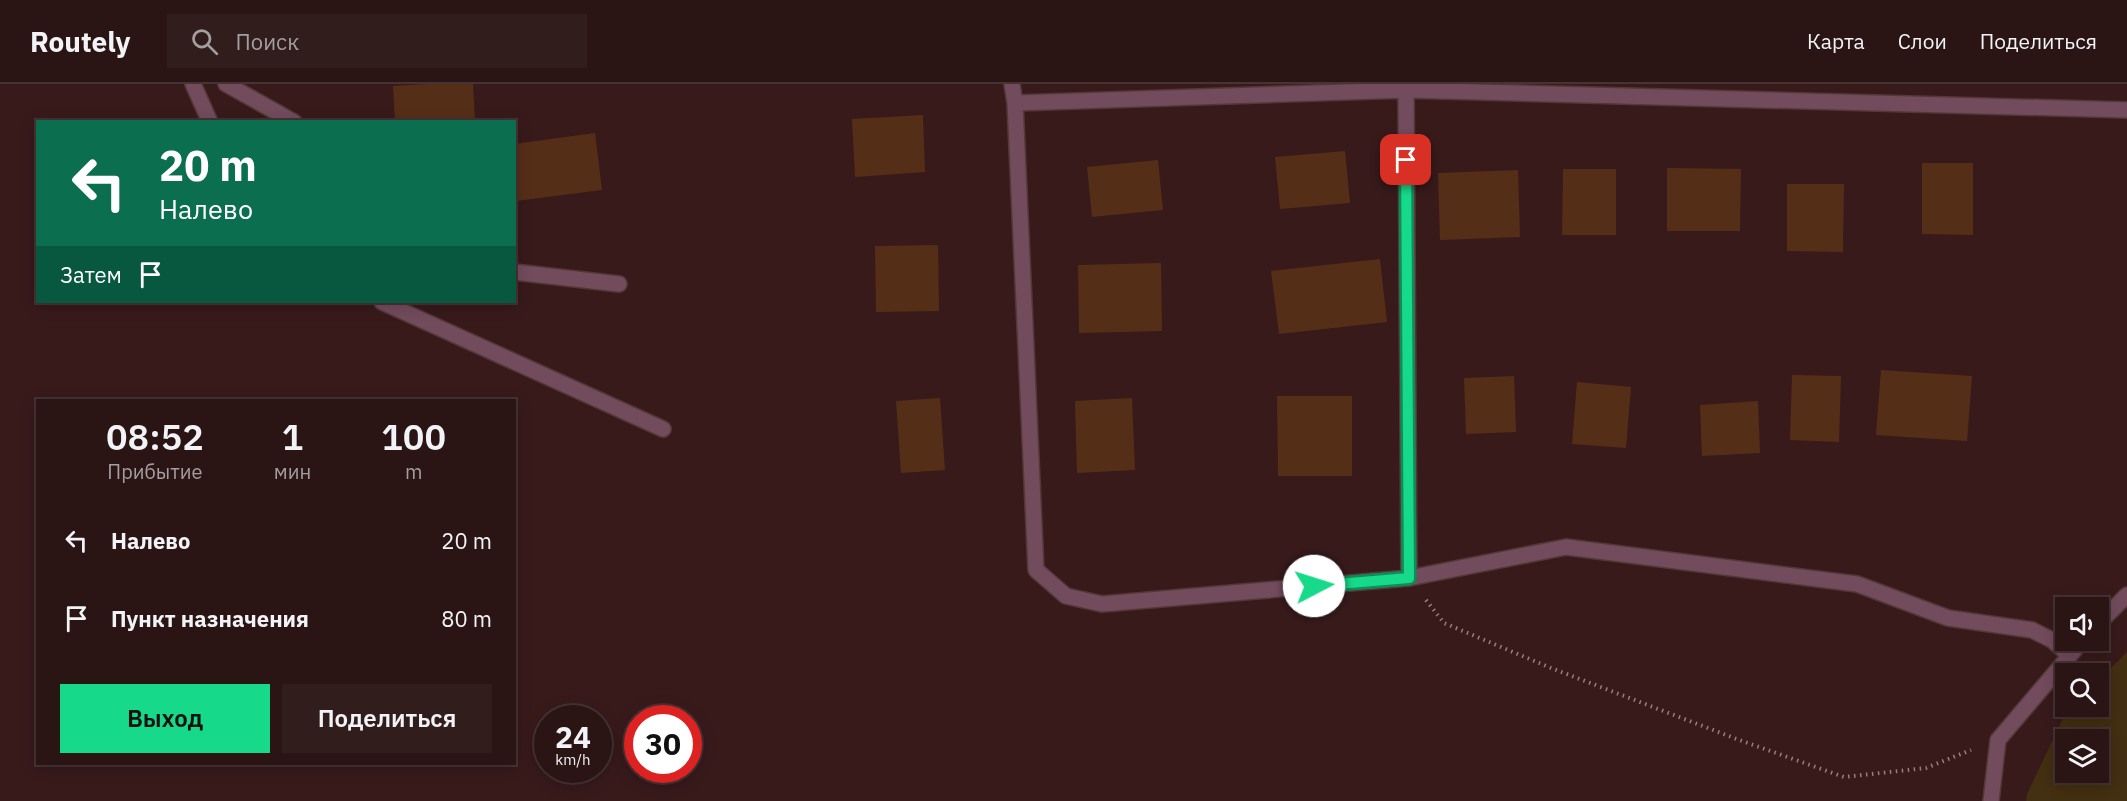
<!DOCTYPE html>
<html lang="ru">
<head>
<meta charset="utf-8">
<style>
  body { margin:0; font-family:"IBM Plex Sans",sans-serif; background:#321d1d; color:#f1f3f6; height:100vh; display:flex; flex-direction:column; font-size:22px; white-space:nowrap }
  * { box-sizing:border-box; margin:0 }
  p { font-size:20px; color:#a59ea0 }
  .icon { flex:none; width:33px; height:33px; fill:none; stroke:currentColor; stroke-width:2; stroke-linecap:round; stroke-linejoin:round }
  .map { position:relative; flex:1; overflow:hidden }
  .panel { position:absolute; left:36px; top:315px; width:480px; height:366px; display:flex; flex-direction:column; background:#2a1414; border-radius:0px; box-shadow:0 3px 15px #0003,0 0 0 2px #463334 }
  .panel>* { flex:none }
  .hud { position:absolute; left:36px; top:36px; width:480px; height:183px; border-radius:0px; box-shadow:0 3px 15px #0003,0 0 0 2px #463334; background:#0b6e4f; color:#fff; overflow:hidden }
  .fabs { position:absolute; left:2055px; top:513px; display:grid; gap:12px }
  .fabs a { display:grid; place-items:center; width:54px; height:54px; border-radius:0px; background:#2a1414; box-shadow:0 3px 15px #0003,0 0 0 2px #463334; font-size:30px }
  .speed { position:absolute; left:534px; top:621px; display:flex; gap:12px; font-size:30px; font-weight:700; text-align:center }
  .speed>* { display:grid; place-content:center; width:78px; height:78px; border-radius:50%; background:#2a1414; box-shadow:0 3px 15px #0003,0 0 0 2px #463334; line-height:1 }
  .speed small { font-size:15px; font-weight:400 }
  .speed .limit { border:9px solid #d22; background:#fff; color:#111 }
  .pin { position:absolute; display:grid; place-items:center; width:51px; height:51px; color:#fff; margin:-26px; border-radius:12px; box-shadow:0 3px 9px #0006 }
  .me { position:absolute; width:66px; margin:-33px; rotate:85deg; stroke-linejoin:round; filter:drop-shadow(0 0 4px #0008) }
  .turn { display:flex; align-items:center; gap:21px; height:126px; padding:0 24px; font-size:27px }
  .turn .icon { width:78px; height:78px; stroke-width:2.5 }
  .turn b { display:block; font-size:42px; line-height:51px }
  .then { display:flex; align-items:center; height:57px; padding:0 24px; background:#0003; gap:12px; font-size:22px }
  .eta { display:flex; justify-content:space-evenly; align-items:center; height:102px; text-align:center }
  .eta b { font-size:36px; font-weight:600; line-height:42px }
  .primary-button { display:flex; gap:12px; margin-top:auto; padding:12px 24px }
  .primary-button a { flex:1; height:69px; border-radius:0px; background:#16d989; color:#111; font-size:24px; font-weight:600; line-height:69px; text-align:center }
  .primary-button a+a { background:#321d1d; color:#f1f3f6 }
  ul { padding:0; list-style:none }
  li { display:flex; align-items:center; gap:18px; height:78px; padding:0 24px }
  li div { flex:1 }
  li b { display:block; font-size:22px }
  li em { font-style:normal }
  header { display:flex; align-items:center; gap:36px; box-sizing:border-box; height:84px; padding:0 30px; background:#2a1414; border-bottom:2px solid #463334 }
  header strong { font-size:28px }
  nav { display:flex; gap:33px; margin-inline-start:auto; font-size:21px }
  .search { width:420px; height:54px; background:#321d1d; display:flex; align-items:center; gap:15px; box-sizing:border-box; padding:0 21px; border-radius:0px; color:#a59ea0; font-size:22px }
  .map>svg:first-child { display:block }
  .green { fill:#432f11; fill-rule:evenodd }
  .building { fill:#552e18 }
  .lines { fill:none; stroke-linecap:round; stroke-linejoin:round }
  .lane-casing { stroke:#543838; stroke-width:18 }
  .street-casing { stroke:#543838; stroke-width:18 }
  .path { stroke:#987f7f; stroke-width:4; stroke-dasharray:1.5 4.5; stroke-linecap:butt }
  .lane { stroke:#724b5c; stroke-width:15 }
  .street { stroke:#724b5c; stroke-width:15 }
  .route-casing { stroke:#0e8d59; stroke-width:15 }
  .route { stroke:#16d989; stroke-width:10 }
</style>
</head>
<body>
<header>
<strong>Routely</strong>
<div class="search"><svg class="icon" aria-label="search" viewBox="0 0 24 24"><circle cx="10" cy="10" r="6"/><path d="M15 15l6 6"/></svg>Поиск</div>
<nav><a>Карта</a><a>Слои</a><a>Поделиться</a></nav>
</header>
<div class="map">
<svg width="2127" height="717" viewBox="0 0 2127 717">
  <rect width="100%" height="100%" fill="#381a1b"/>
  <path class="green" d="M2127,568v149h-101l1,-7 39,-82 6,-5 26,-1 1,-26zM2066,656h32v32h-32z"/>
  <path class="building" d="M427,0h46l2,38h-80l-2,-36z
    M923,31l2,57 -70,5 -3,-58z
    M595,49l7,57 -86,11 -2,-57z
    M1345,67l5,52 -70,6 -5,-52z
    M1158,76l5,50 -71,7 -5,-50z
    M1922,79h51v72l-51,-1z
    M1667,84l74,1 -1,62h-73z
    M1563,85h53v66h-54z
    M1518,86l2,67 -80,3 -2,-67z
    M1787,100h57l-1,68 -56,-1z
    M938,161l1,66 -63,1 -1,-66z
    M1380,175l7,63 -108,12 -8,-63z
    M1161,179l1,68 -83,2 -1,-68z
    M1881,286l91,6 -5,65 -91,-6z
    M1792,291l49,1 -2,66 -49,-2z
    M1514,292l2,56 -50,2 -2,-56z
    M1577,298l54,5 -5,61 -54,-4z
    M1277,312h75v80h-74z
    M940,314l5,72 -44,3 -5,-72z
    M1132,314l3,72 -58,3 -2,-72z
    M1758,317l2,52 -58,3 -2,-51z"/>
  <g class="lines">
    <defs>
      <path id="lane" d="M193,0l17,38
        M226,0l68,38
        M514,188l105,12
        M382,218l281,127"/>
      <path id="street" d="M1012,0l3,19 21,467 30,26 36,8 307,-26 157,-31 291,37 91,34 84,12 20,10 17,15
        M1406,6l3,488
        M1015,19l391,-13 721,20
        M2098,540l29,-29
        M1991,717l7,-61 85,-100"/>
    </defs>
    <use href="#lane" class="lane-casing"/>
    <use href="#street" class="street-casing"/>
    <path class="path" d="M1426,516l18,23 107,45 183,70 110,39 82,-9 45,-18"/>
    <use href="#lane" class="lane"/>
    <use href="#street" class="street"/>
  </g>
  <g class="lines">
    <defs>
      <path id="route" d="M1314,502l95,-8 -3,-418"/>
    </defs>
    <use href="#route" class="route-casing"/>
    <use href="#route" class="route"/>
  </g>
</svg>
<div class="fabs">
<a><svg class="icon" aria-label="sound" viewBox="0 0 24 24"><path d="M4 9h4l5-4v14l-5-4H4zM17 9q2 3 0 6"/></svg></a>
<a><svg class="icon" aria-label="search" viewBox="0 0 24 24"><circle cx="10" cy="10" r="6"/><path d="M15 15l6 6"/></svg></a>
<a><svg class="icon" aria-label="layers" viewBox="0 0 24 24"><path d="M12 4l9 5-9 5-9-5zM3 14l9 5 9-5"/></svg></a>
</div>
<div class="speed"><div>24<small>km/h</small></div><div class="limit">30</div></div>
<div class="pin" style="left:1406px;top:76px;background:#d93025"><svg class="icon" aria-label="arrive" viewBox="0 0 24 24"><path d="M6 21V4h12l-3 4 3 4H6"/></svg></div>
<svg class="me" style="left:1314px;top:502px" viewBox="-20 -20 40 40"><circle r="19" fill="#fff"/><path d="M0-13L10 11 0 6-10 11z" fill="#16d989"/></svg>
<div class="hud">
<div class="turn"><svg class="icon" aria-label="left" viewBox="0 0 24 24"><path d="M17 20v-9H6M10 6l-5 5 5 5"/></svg><div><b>20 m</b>Налево</div></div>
<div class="then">Затем<svg class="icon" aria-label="arrive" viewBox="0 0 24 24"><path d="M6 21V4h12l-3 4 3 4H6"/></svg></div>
</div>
<section class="panel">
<div class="eta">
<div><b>08:52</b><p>Прибытие</p></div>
<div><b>1</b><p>мин</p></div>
<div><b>100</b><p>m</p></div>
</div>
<ul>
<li><svg class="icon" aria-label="left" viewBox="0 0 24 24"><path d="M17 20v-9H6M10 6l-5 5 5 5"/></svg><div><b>Налево</b></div><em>20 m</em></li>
<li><svg class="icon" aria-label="arrive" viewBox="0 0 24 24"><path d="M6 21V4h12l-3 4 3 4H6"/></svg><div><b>Пункт назначения</b></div><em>80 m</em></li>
</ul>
<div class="primary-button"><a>Выход</a><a>Поделиться</a></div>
</section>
</div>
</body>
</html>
